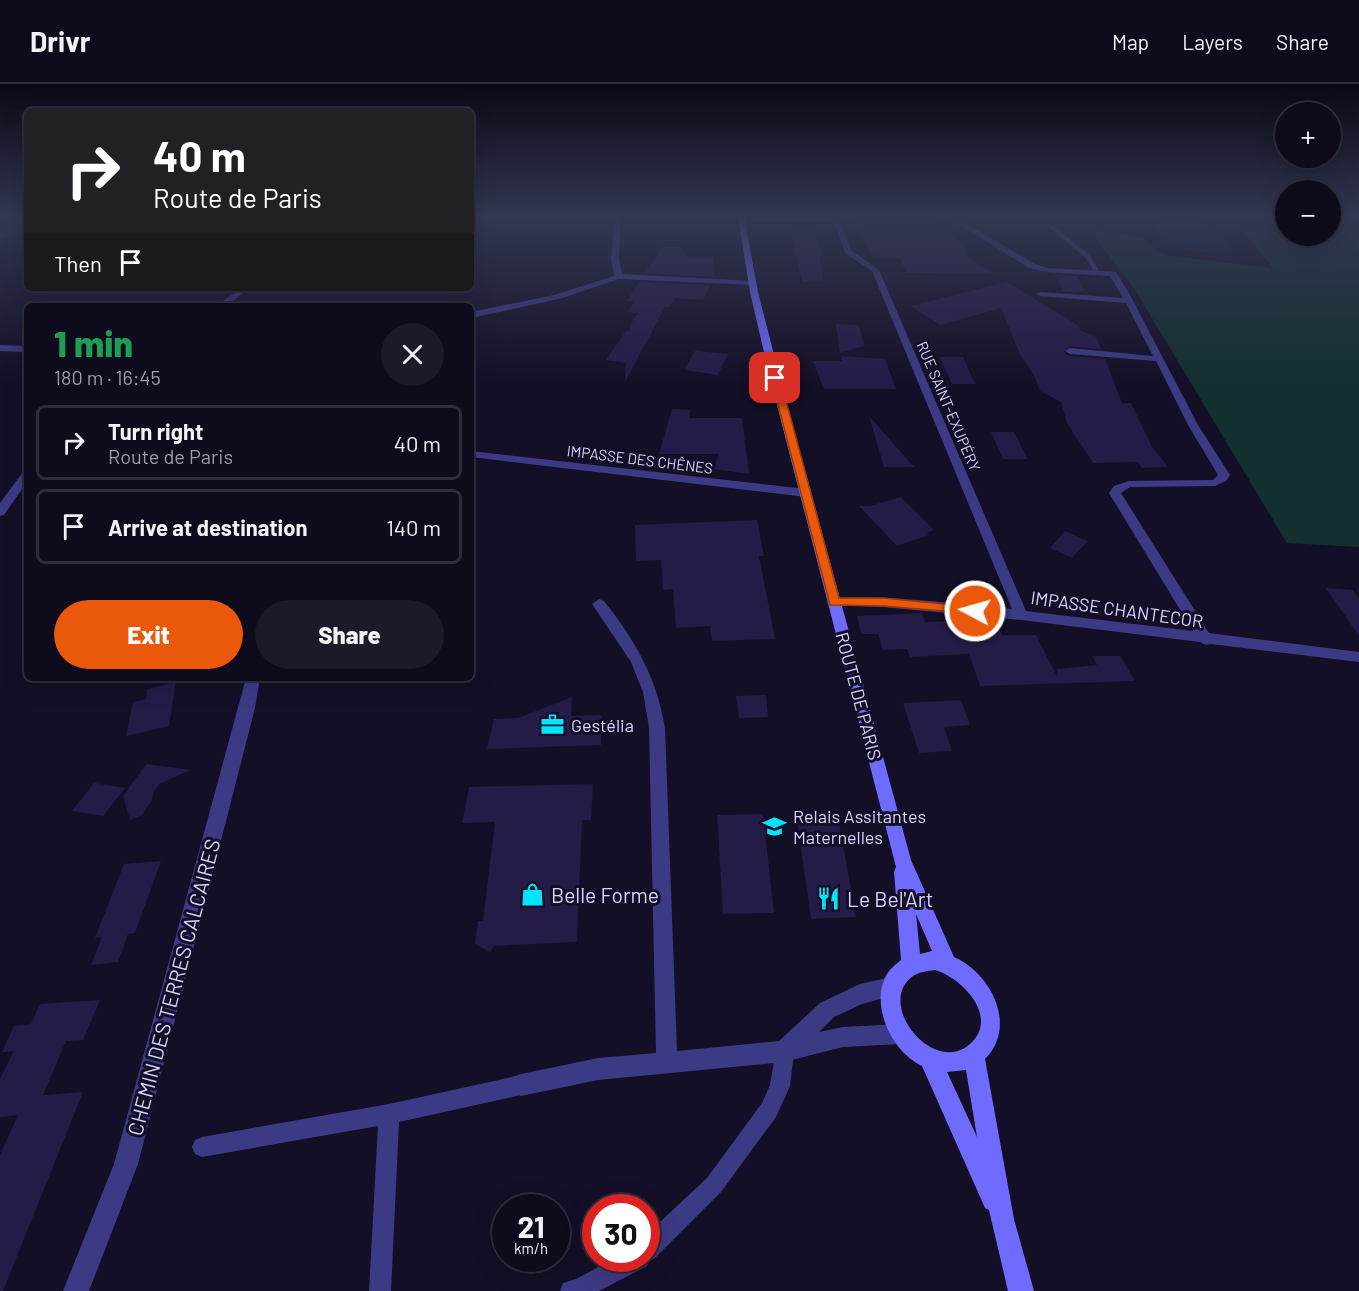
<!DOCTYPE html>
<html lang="en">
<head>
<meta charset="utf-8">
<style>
  body { margin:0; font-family:Barlow,sans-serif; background:#1c1929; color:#f1f3f6; height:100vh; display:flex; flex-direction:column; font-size:22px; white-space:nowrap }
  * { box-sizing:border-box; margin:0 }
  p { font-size:20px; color:#9b9ba3 }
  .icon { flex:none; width:33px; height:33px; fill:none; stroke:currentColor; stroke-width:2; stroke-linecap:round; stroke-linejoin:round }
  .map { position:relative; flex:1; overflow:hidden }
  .sheet { position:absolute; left:24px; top:219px; width:450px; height:378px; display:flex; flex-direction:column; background:#0e0b1c; border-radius:9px; box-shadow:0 6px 24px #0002,0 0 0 2px #2e2b3b }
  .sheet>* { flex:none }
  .top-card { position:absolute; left:24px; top:24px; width:450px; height:183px; border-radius:9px; box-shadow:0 6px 24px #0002,0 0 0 2px #2e2b3b; background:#202124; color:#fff; overflow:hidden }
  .controls { position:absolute; left:1275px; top:18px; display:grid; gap:12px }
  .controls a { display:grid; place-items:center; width:66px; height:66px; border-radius:50%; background:#0e0b1c; box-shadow:0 6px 24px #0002,0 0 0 2px #2e2b3b; font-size:30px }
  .speed { position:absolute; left:492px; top:1110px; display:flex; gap:12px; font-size:30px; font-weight:700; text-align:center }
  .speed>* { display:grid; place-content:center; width:78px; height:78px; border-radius:50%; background:#0e0b1c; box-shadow:0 6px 24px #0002,0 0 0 2px #2e2b3b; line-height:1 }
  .speed small { font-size:15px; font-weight:400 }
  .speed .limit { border:9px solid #d22; background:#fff; color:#111 }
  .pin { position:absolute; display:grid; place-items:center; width:51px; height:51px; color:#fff; margin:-26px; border-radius:12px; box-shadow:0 3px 9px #0006 }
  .me { position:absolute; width:66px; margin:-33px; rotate:276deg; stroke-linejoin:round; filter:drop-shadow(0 0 4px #0008) }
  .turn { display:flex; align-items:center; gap:21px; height:126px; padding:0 30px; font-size:27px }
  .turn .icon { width:78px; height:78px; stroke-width:2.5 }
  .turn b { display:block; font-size:42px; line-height:51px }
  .then { display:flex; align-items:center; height:57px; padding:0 30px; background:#0003; gap:12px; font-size:22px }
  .round { display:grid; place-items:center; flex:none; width:63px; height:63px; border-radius:32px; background:#1c1929 }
  .headline { display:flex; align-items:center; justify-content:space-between; height:102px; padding:0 30px }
  h1 { font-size:36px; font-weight:800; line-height:45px; color:#1e9e55 }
  .cta { display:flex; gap:12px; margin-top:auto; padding:12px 30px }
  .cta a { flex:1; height:69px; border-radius:36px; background:#ea580c; color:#fff; font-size:24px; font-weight:800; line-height:69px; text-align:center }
  .cta a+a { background:#1c1929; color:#f1f3f6 }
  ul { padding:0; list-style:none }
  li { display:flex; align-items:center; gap:18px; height:75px; margin:0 12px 9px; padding:0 18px; border:3px solid #2e2b3b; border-radius:9px }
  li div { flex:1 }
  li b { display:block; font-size:22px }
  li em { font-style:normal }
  header { display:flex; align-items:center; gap:36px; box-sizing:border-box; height:84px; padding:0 30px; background:#0e0b1c; border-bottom:2px solid #2e2b3b }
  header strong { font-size:28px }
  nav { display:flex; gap:33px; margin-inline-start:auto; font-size:21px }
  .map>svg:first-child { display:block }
  .green { fill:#12302f }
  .water { fill:#0a1f44 }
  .building { fill:#241b47 }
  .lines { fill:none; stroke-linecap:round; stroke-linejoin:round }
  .service { fill:#3d3a85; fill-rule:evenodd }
  .minor { fill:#3d3a85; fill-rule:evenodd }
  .secondary { fill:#6f6bff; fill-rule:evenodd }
  .route { fill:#ea580c; stroke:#983908; stroke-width:1.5 }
  .labels { text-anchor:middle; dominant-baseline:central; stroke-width:6; stroke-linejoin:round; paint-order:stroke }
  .far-street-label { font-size:15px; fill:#d9d4ff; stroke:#130f26 }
  .street-label { font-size:18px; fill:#d9d4ff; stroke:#130f26 }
  .poi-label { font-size:18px; fill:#d9d4ff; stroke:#130f26; text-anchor:start }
  .near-poi-label { font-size:21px; fill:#d9d4ff; stroke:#130f26; text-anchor:start }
  .near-street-label { font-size:21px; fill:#d9d4ff; stroke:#130f26 }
</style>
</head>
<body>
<header>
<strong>Drivr</strong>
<nav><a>Map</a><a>Layers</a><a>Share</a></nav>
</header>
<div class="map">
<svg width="1359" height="1207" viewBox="0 0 1359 1207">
  <rect width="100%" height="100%" fill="#130f26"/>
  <path class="green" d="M0,132h27v14l-27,9z
    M1214,132h71l1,20h44l1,-20h28v331l-72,-4 -152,-253 -37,-49 -4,-12 49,9 20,17 110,13 -41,-50z"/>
  <path class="water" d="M1179,134c21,2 43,8 51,30 -13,9 -53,3 -66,-7 -3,-2 -6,-8 -9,-11l6,-9z"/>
  <path class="building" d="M851,132h85l28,30 4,12 27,16 -89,-1 -6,-15h-26l-10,-18h-2z
    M813,142l9,29h-3l5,27h-22l-13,-54z
    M662,163h20l4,10h27l1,20 -69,-4z
    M1055,191l22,1 8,16 -22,-1z
    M639,198l71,3 -7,15 -27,-2 -6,9h-5l-40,75 1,-19 -20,-3 20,-29h3l1,-6 8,-12 -10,-1 6,-11h-7z
    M1007,198l72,44 1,4 16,7 5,12 -31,-3 -7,6 7,4 35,3 17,44h9l21,44 16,20 -26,1 -4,-6 -45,1 -26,-40 -6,-21 -21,-11 -5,-13 -15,-24 -19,-46 -60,17 -31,-19z
    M836,240l23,1 5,21 -24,7z
    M695,267l33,3 -10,21 -34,-5z
    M841,272l44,3 11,30h-72l-11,-28h29z
    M940,273h23l12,27h-23z
    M672,325l19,1 -2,8h53l7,56 -35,-5 5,-15h-60z
    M869,332l45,51h-30z
    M991,348h23l14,27h-25z
    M901,413l33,33 -7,3 2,2 -32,11 -38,-40h11z
    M757,436l7,36h-5l16,83 -63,2 -2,-15 -34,2 -3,-39 -10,1 -2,-30 -25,1 -1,-36z
    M1065,447l23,10 -16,17 -22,-10z
    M1326,504l27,2 6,9v37z
    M922,529l3,9 69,-2 8,15h34l22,43 -1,-9 40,-4 -5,-9h28l15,25 -155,5 -11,-32 -59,3 -3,-8 -24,1 -5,-16h-17l-4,-18z
    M176,598l-7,44 -43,10 7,-34 13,-3 1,-10z
    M766,611l2,22 -29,1 -3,-22z
    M572,613l-1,19 31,-1 -1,30 -114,4 7,-30 24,-1z
    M961,616l9,25 -26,2 8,24 -33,2 -16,-50z
    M146,680l45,6 -32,14 -6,9 -1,7 -10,15 -12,5 -7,-24z
    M94,699l31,5 -22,28 -31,-5z
    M593,700l-2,36h-9l-5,122 -83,4 -4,6 -15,-8 3,-23h5l12,-99 -33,1 7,-36z
    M837,728l19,105 -45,2 -15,-106z
    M763,730l11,99 -51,1 -6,-99z
    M161,777l-26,72 -7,1 -10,28 -27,3 11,-28 -7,1 29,-74z
    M100,916l-17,40 -17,1 -23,54 40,-3 -80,199h-3v-136l18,-40 -18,2v-38l14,-28 -12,1 12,-26 17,-2 9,-20z"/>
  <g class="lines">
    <path class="service" d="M1045,138h4l41,34 12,19h-6l-10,-17 -41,-34z
      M784,957l7,3 3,7 -4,35 -14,31 -55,75 -67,67 -5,2 -2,5 -48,25h-39l3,-8 13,-4 39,-21h31v-23l61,-57 55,-75 8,-18 7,-41z
      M521,991l7,3 3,7 -3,7 -7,3 -122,27 -8,169h-22l9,-165 -176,31 -7,-3 -3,-7 3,-7 7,-3 187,-33z"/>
    <path class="minor" d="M615,132h6l-2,42 3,16 131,7 4,2 -4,2 -134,-6 -60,20 -88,19v-6l83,-17 60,-19 -3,-18z
      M832,132h6l13,34 28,20 147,341 167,20 -84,-138 5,-7 15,-5 84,-1 5,-5 -30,-50 -32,-64 -86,-7 -5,-3 5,-3 83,8 -27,-53 -86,-7 -4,-2 4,-2 83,6 -13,-22 -63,-4 -18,-4 -83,-52h7l82,48 12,4 69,4 13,21 69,132 32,50 -4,6 -11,5 -85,1 -9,6 88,140 150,19v10l-148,-18 -5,1 -6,-3 -179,-22 -138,-13 -54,-2 -2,-3c11,-13 160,5 185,7l-140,-338 -27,-18 -11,-31h-92l-4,-2 4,-2h90z
      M241,204h9l-24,18h-10z
      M0,261l27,1v6l-27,-1z
      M471,367l335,38 6,4 -6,4 -335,-40z
      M27,387v11l-23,33 -4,1v-13l23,-31z
      M599,515l5,2c31,39 53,77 61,127l12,323 102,-10 41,-38 40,-19 31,-7 7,3 3,7 -3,7 -36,10 -28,13 -15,15 24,-5 57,-3 7,3 3,7 -3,7 -7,3 -57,3 -59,15 -186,18 -77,16 -8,-3 -3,-8 3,-8 8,-3 77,-16 58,-5 -7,-325 -6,-36 -12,-30 -39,-58z
      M246,594h14l-5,30 -117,456 -49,127h-26l51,-127z"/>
    <path class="secondary" d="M738,132h6l14,76 22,86 131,482 43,97c37,16 64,69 31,102l29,160 20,72h-26l-19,-81 -4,-2 -63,-142c-30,-14 -53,-61 -35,-92 3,-5 9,-10 14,-14l-7,-88 2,-5 -126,-489 -20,-86zM916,830l16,37 -12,3zM935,886c27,8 64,46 36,73 -36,35 -97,-39 -58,-67 6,-4 15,-5 22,-6zM966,986l11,67 -30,-65z"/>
  </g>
  <linearGradient id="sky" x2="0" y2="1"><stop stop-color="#0a0815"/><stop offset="0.44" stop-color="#333752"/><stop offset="1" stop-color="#333752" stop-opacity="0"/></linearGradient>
  <rect width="1359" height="301" fill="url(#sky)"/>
  <path class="route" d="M775,292l5,2 59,220h44l92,9 4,1 2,3 -2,3 -96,-8 -53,-1 -59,-227z"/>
  <defs>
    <symbol id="office-bare" viewBox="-9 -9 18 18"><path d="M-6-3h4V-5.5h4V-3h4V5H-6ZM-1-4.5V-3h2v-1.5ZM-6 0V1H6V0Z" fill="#00e5ff" stroke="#130f26" stroke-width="2.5" paint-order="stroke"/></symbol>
    <symbol id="school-bare" viewBox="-9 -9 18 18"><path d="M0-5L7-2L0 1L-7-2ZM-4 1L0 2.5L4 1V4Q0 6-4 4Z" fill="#00e5ff" stroke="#130f26" stroke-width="2.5" paint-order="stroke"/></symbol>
    <symbol id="shop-bare" viewBox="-9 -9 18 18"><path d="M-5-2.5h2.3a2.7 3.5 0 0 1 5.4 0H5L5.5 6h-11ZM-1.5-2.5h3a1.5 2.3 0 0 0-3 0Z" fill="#00e5ff" stroke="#130f26" stroke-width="2.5" paint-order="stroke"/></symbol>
    <symbol id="restaurant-bare" viewBox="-9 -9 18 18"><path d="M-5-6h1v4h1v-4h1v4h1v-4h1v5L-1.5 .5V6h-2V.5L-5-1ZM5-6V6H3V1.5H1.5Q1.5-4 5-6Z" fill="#00e5ff" stroke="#130f26" stroke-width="2.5" paint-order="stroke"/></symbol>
  </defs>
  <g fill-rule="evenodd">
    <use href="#office-bare" x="536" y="624" width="33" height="33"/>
    <use href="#school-bare" x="758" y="726" width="33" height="33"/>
    <use href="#shop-bare" x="516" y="794" width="33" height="33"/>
    <use href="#restaurant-bare" x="812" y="798" width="33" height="33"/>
  </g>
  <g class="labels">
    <g class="far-street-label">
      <text transform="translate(949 322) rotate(67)">RUE SAINT-EXUPÉRY</text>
      <text transform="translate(640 375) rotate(7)">IMPASSE DES CHÊNES</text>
    </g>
    <g class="street-label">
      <text transform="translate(1117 525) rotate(8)">IMPASSE CHANTECOR</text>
      <text transform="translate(859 612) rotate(75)">ROUTE DE PARIS</text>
    </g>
    <g class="poi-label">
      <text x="571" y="641">Gestélia</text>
      <text x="793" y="732">Relais Assitantes<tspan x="793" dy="21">Maternelles</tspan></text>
    </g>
    <g class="near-poi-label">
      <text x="551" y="810">Belle Forme</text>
      <text x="847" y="814">Le Bel'Art</text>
    </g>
    <g class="near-street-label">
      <text transform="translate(173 903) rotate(-75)">CHEMIN DES TERRES CALCAIRES</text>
    </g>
  </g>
</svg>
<div class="controls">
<a>+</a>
<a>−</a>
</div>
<div class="speed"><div>21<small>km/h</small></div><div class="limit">30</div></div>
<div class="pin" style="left:775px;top:294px;background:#d93025"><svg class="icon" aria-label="arrive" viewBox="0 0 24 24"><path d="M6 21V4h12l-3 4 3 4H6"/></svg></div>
<svg class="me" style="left:975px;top:527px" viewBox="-20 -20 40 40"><circle r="17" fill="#ea580c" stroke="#fff" stroke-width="3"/><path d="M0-11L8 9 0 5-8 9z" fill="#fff"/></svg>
<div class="top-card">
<div class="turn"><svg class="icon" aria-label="right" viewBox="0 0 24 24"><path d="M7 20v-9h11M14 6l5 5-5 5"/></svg><div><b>40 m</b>Route de Paris</div></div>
<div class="then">Then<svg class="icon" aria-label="arrive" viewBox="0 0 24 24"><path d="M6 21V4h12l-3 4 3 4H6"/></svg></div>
</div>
<section class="sheet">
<div class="headline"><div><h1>1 min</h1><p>180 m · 16:45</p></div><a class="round"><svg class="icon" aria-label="close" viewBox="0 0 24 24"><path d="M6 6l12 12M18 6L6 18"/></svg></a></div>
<ul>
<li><svg class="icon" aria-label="right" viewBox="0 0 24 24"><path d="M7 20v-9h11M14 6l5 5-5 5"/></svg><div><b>Turn right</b><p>Route de Paris</p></div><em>40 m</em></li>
<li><svg class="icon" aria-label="arrive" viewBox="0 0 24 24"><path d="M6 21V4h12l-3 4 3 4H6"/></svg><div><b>Arrive at destination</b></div><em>140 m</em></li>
</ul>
<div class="cta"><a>Exit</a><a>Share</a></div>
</section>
</div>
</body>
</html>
